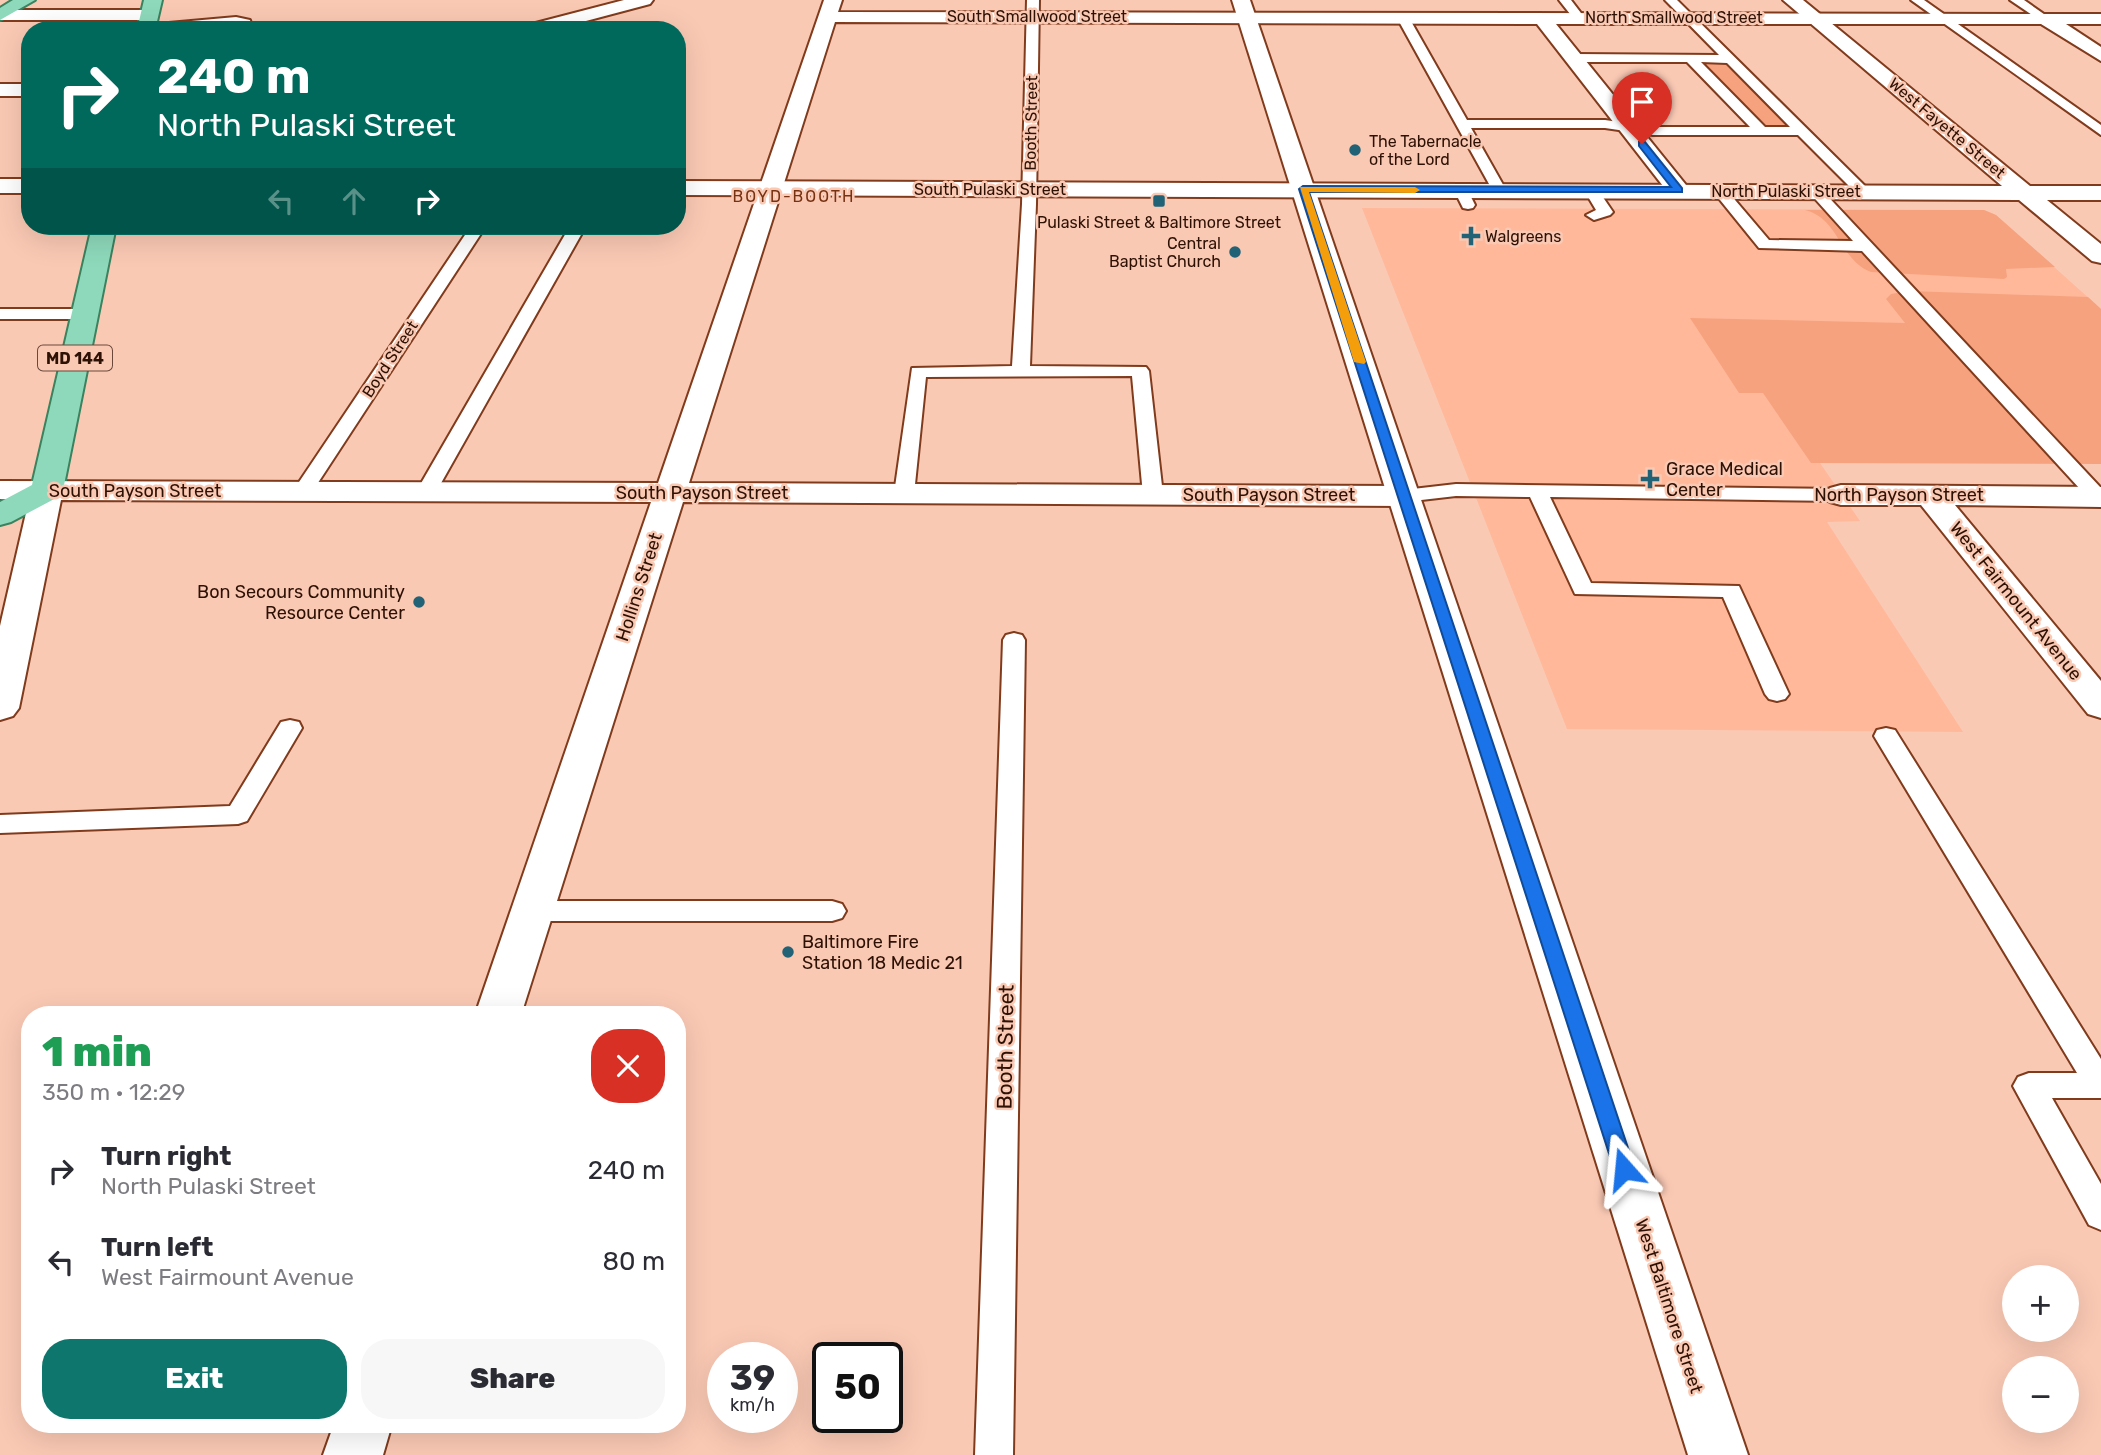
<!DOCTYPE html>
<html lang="en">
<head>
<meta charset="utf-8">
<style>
  body { margin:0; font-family:Rubik,sans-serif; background:#f7f7f7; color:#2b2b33; height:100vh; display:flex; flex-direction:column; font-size:26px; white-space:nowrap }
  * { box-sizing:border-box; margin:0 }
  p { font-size:23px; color:#7c7c81 }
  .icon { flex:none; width:38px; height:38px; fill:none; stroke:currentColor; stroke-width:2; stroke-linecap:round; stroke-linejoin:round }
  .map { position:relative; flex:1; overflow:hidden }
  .panel { position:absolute; left:21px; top:1006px; width:665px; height:427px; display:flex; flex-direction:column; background:#fff; border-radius:28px; box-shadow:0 7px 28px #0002 }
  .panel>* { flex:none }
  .guide { position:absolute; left:21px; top:21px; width:665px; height:214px; border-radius:28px; box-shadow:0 7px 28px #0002; background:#00695c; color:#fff; overflow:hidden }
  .controls { position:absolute; left:2002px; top:1265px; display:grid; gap:14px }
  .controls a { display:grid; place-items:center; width:77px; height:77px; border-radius:50%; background:#fff; box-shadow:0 7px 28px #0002; font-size:35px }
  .speed { position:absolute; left:707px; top:1342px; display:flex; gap:14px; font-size:35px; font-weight:700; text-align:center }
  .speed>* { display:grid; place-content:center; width:91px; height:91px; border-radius:50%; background:#fff; box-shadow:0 7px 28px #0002; line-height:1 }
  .speed small { font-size:18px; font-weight:400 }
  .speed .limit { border:4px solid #111; border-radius:10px; background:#fff; color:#111 }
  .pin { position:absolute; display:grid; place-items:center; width:60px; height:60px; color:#fff; margin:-72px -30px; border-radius:50% 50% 50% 0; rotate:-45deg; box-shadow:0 0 7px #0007 }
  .pin .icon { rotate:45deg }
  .me { position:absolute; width:77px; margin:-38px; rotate:342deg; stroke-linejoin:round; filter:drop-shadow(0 0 5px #0008) }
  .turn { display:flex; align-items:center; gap:24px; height:147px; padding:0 21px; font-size:32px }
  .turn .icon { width:91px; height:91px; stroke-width:2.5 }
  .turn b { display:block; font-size:49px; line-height:60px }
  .lanes { display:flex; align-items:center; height:66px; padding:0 21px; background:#0003; justify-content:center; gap:35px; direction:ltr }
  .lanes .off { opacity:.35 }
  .round { display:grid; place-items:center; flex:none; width:74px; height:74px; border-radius:28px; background:#f7f7f7 }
  .summary { display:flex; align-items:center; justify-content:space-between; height:119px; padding:0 21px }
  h1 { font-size:42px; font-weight:800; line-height:52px; color:#1e9e55 }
  .cta { display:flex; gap:14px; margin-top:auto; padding:14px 21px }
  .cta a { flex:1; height:80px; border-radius:28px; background:#0f766e; color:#fff; font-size:28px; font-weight:800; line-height:80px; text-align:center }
  .cta a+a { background:#f7f7f7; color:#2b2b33 }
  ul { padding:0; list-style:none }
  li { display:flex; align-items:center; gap:21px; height:91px; padding:0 21px }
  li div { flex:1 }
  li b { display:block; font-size:26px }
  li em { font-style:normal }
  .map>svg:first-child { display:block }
  .built { fill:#ffb89a }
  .green { fill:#f7a27e }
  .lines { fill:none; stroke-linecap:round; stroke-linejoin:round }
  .service-casing { stroke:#803b1c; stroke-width:4 }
  .minor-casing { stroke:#803b1c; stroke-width:4 }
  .tertiary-casing { stroke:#803b1c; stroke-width:4 }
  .secondary-casing { stroke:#803b1c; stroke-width:4 }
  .primary-casing { stroke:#3b825e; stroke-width:4 }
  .service { fill:#fff; fill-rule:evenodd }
  .minor { fill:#fff; fill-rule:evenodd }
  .tertiary { fill:#fff; fill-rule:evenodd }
  .secondary { fill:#fff; fill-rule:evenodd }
  .primary { fill:#8ed9bb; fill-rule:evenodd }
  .route { fill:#1a73e8; stroke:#114b97; stroke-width:2 }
  .slow { fill:#f59e0b }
  .poi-dot { fill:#226277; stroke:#fac9b4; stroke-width:2.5 }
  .labels { text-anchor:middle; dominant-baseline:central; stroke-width:5; stroke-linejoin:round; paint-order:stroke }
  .far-street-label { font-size:16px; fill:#2e1105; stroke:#fac9b4 }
  .far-poi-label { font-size:16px; fill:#2e1105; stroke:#fac9b4; text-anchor:start }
  .far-neighbourhood-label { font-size:16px; letter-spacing:2px; fill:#773212; stroke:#fac9b4 }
  .shield { fill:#fac9b4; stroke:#6b483a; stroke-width:2 }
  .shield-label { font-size:16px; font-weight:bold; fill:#2e1105 }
  .poi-label { font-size:18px; fill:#2e1105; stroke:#fac9b4; text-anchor:start }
  .street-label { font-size:18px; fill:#2e1105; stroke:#fac9b4 }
  .near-street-label { font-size:21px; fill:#2e1105; stroke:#fac9b4 }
</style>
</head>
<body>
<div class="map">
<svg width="2101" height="1455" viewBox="0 0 2101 1455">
  <rect width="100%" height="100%" fill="#fac9b4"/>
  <path class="built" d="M1362,208l622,2 12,5 105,94v154h-281l40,58 -33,1 136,210 -396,-3z"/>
  <path class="green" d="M1703,62h22l66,67h-25z
    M1805,210h179l12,5 59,52 -49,2 1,8 -3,2 -133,-7c-31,-11 -32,-54 -66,-62z
    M1909,291l179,6 13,12v155l-290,-1 -48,-70h-24l-49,-75 215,5 -19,-24 5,-5z"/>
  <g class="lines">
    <defs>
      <path id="service" d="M1027,0h12l-3,204 -6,162 116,1 3,4 14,124 -3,4h-14l-3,-4 -11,-119 -206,1 -12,117 -3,4h-14l-3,-4 18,-126 100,-2 10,-162z
        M1559,0h12l13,17 -2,2h-8z
        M1665,0h12l190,188 2,3 -2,3h-10l-59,-59h-145l-48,-7h-134l35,62 -2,3h-10l-98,-177 6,-3 6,3 59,104h138l48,7h97l-63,-65h-113l-6,-4 6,-4 145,1zM1701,62l26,1 63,64h-25z
        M1911,0h13l177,125v10z
        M2010,0h14l27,19 -10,2z
        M236,17l14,3 3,10h-12v-6l-5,-1 -70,7 -26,-2 6,-3z
        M1461,186l5,1 9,18 -2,3 -5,1 -5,-1 -9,-18z
        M1591,186l5,1 17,25 -3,3 -16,5 -8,-5 10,-5 -12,-20z
        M1719,186l5,1 45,53 84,1 -45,-50 7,-4 5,1 281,300v14l-10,-1 -229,-250 -103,-3 -47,-58z
        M471,226h15l-176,269h-14l-3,-4z
        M570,226h16l-150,266 -3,4h-14l-3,-4z
        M0,309h85l8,5 -8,5h-85z
        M1456,484l385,5 7,2 3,4 -3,4 -7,2 -291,-4 41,86 148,3 50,108 -4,5 -8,2 -8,-2 -4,-5 -42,-97 -148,-3 -45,-97 -74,-1 -52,6 -7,-2 -3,-4 3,-4 7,-2z
        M1014,633l8,2 3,5 -12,815h-38l28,-815 3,-5z
        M290,720l9,2 3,6 -55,93 -9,3 -238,9v-18l230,-9 51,-84z
        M1886,728l9,2 206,329v39h-49l49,86v46l-12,-5 -76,-139 5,-9 11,-4h48l-203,-337 3,-6z
        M532,901h300l10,3 4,7 -4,7 -10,3h-300l-10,-3 -4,-7 4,-7z"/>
      <path id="minor" d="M624,0h29l-3,4 -98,26h-31l3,-4z
        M824,0h18l-4,12 1263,2v10h-35l35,23v14l-60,-37h-485l130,161 3,5 -3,5h-16l-133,-171 -702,-2 -146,461 715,3 11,3 5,7 -5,7 -11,3 -721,-4 -162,513h-46l176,-513 -590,-2 -42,208 -6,8 -13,4v-94l29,-126 -29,-1v-18l658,2z
        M0,10h149l9,5 -9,5h-149z
        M0,84h30v12h-30z
        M1841,485l260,2v20l-146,-2 146,176v37l-13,-4 -167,-209h-80l-11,-3 -5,-7 5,-7z
        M334,1424h58l-9,31h-60z"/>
      <path id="tertiary" d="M1783,0h20l227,186h71v14h-54l54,44v19l-9,-2 -73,-61 -1342,-5v-14l1325,5z
        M0,179h30v14h-30z"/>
      <path id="secondary" d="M1232,0h18l498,1455h-60z"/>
      <path id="primary" d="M13,0h22l-35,20v-12z
        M144,0h18l-7,30h-18z
        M92,226h24l-53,264 -5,7 -47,25 -11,3v-23l32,-17z"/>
    </defs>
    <use href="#service" class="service-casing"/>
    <use href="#minor" class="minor-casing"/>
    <use href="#tertiary" class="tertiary-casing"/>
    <use href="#secondary" class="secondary-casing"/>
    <use href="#primary" class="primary-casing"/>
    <use href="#service" class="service"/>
    <use href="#minor" class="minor"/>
    <use href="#tertiary" class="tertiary"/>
    <use href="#secondary" class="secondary"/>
    <use href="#primary" class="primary"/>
  </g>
  <path class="route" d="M1639,142h6l37,46v4h-373l326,977 -3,6 -8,3 -7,-3 -3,-6 -315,-980 4,-3 368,1 -32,-41z"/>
  <path class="slow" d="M1300,187h115l5,3 -5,3 -106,-1 57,170 -2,2 -10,-2z"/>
  <g class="poi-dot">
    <circle cx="1355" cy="150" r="7"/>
    <rect x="1152" y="194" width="14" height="14" rx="3.5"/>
    <path d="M1467.5 225.5h7v7h7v7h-7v7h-7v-7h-7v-7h7z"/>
    <circle cx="1235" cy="252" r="7"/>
    <path d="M1646.5 468.5h7v7h7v7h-7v7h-7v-7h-7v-7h7z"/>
    <circle cx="419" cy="602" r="7"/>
    <circle cx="788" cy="952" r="7"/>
  </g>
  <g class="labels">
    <g class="far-street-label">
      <text x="1037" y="16">South Smallwood Street</text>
      <text x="1674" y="17">North Smallwood Street</text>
      <text transform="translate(1031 123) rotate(-89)">Booth Street</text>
      <text transform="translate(1947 128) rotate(40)">West Fayette Street</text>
      <text x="990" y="189">South Pulaski Street</text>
      <text x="1786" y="191">North Pulaski Street</text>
      <text transform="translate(390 359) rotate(-57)">Boyd Street</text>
    </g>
    <g class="far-poi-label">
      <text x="1369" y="141">The Tabernacle<tspan x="1369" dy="18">of the Lord</tspan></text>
      <text x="1159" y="222" text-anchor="middle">Pulaski Street &amp; Baltimore Street</text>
      <text x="1485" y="236">Walgreens</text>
      <text x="1221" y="243" text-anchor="end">Central<tspan x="1221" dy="18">Baptist Church</tspan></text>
    </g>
    <g class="far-neighbourhood-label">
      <text x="794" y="196">BOYD-BOOTH</text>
    </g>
    <rect class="shield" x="38" y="345.5" width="74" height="25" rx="5"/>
    <g class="shield-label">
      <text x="75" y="358">MD 144</text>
    </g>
    <g class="poi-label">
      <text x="1666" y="469">Grace Medical<tspan x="1666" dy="21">Center</tspan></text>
      <text x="405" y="592" text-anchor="end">Bon Secours Community<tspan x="405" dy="21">Resource Center</tspan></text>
      <text x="802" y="942">Baltimore Fire<tspan x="802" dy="21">Station 18 Medic 21</tspan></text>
    </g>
    <g class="street-label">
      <text x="135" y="491">South Payson Street</text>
      <text x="702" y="493">South Payson Street</text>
      <text x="1269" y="495">South Payson Street</text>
      <text x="1899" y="495">North Payson Street</text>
      <text transform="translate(639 587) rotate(-72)">Hollins Street</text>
      <text transform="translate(2016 601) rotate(51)">West Fairmount Avenue</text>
      <text transform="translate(1669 1306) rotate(72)">West Baltimore Street</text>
    </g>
    <g class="near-street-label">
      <text transform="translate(1005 1047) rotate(-89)">Booth Street</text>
    </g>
  </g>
</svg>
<div class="controls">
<a>+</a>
<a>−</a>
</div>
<div class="speed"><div>39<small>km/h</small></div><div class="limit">50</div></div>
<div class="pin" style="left:1642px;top:144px;background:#d93025"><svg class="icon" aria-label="arrive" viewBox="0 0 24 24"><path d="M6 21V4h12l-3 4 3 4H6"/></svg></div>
<svg class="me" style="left:1624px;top:1169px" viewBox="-20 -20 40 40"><path d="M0-17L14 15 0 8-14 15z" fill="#1a73e8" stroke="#fff" stroke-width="4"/></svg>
<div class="guide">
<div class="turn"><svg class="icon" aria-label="right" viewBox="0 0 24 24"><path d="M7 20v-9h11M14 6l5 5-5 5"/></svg><div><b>240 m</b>North Pulaski Street</div></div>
<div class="lanes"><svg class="icon off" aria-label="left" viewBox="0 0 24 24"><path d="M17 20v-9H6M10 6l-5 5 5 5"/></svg><svg class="icon off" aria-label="ahead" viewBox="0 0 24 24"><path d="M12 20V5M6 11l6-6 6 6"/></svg><svg class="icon" aria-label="right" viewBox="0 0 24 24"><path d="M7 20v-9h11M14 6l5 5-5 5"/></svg></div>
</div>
<section class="panel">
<div class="summary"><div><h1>1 min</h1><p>350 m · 12:29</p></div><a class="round" style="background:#d93025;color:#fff"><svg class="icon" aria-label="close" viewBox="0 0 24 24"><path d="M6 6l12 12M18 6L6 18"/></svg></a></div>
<ul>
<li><svg class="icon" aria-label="right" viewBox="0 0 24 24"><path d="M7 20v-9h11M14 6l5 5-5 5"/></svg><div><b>Turn right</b><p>North Pulaski Street</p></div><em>240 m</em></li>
<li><svg class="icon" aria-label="left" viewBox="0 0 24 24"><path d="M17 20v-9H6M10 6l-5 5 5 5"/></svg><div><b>Turn left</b><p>West Fairmount Avenue</p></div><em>80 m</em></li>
</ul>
<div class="cta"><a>Exit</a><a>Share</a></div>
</section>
</div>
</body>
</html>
